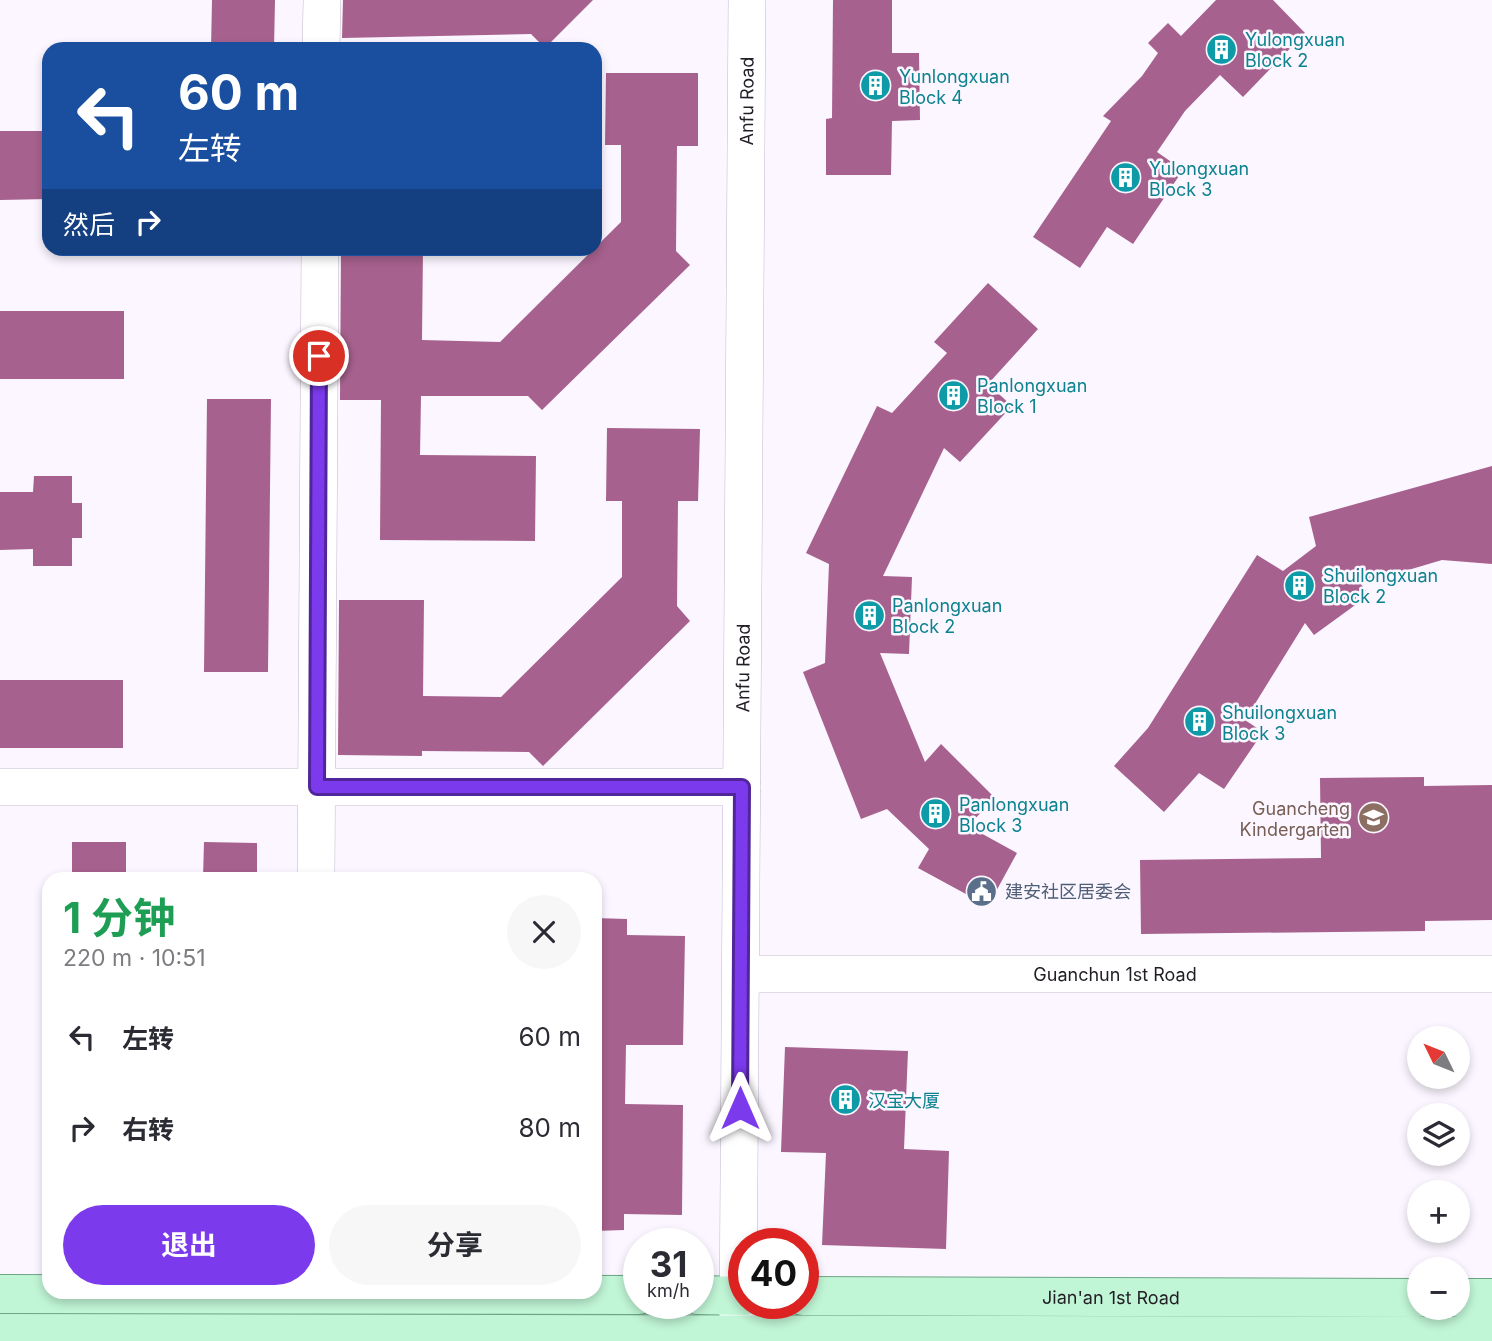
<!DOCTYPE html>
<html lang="zh">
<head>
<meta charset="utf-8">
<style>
  body { margin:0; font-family:Inter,"Noto Sans SC",sans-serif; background:#f7f7f7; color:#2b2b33; height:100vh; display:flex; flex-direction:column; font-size:26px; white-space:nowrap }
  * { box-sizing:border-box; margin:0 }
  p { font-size:23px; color:#7c7c81 }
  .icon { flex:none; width:38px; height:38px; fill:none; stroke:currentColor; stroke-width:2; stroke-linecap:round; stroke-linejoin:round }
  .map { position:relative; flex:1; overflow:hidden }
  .side { position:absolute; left:42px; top:872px; width:560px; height:427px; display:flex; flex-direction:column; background:#fff; border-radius:21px; box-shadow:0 4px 10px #0003 }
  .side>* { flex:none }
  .top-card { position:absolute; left:42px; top:42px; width:560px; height:214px; border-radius:21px; box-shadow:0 4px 10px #0003; background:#1a4fa0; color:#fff; overflow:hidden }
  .needle { width:46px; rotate:313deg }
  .buttons { position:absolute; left:1407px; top:1026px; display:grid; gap:14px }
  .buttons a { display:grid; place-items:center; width:63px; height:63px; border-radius:50%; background:#fff; box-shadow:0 4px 10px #0003; font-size:35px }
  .speed { position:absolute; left:623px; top:1228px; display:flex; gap:14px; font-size:35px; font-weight:700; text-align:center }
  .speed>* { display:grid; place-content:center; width:91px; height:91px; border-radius:50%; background:#fff; box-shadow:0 4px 10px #0003; line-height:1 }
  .speed small { font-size:18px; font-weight:400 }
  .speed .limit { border:10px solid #d22; background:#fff; color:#111 }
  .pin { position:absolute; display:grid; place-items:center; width:60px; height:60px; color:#fff; margin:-30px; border:4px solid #fff; border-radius:50%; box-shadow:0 2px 7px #0007 }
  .me { position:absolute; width:77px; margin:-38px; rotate:0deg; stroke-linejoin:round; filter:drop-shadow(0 0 5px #0008) }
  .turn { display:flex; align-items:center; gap:24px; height:147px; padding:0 21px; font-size:32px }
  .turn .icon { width:91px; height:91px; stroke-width:2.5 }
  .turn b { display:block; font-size:49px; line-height:60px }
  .then { display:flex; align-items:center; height:66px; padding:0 21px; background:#0003; gap:14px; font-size:26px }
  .round { display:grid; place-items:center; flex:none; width:74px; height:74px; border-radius:37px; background:#f7f7f7 }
  .head { display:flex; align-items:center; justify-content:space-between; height:119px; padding:0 21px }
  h1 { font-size:42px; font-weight:700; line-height:52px; color:#1e9e55 }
  .action { display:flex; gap:14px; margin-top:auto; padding:14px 21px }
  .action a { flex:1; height:80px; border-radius:42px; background:#7c3aed; color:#fff; font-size:28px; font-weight:700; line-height:80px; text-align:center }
  .action a+a { background:#f7f7f7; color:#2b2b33 }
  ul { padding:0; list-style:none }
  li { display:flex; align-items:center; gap:21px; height:91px; padding:0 21px }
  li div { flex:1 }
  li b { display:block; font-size:26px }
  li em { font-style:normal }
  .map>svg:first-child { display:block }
  .building { fill:#a7618e }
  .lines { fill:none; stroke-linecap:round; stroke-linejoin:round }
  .minor-casing { stroke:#c3b7cc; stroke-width:38 }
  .major-casing { stroke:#6da585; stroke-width:40 }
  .minor { stroke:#fff; stroke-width:37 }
  .major { stroke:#c0f5d5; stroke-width:38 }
  .route-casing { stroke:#51269a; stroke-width:18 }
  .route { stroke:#7c3aed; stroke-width:12 }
  .labels { text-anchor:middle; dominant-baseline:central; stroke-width:5; stroke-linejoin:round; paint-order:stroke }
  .culture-label { font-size:18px; fill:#0d838f; stroke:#fbf6ff; text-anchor:start }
  .street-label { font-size:18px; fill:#221d25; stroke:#fbf6ff }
  .education-label { font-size:18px; fill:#785e54; stroke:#fbf6ff; text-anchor:end }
  .service-label { font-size:18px; fill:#4e5e75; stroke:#fbf6ff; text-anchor:start }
</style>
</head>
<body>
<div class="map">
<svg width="1492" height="1341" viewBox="0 0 1492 1341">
  <rect width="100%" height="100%" fill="#fbf6ff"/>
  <path class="building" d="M212,0h63l-1,49h-63z
    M343,0h250l-48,48 -14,-14 -189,4z
    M833,0h59v53h27l1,67 -28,1 -1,54h-65v-56l6,-1z
    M1216,0h57l32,33 -62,64 -23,-22 -35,36 -28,41 26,18 -50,74 -26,-17 -27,41 -47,-31 78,-116 -8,-5 39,-40 16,-23 -10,-10 20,-20 13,13z
    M606,73h92v73h-21l-1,105 14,14 -148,145 -14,-14h-107l-1,59 116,1 -1,85 -155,-1 1,-140h-41l1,-152h82l-1,92 78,2 121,-120v-77h-16z
    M0,131h49v68l-49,1z
    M988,283l50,46 -50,55 24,22 -52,56 -16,-14 -61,128 29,1 -3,77 -29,-1 45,109 16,-18 54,54 -27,28 49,27 -29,53 -70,-38 11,-19 -42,-40 -26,10 -58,-147 22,-9 4,-99 -23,-11 71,-147 15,7 55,-60 -13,-11z
    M0,311h124v68h-124z
    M207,399h64l-3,273h-64z
    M607,428l93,1 -2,72h-20l-1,105 13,15 -147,145 -14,-14 -107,-1v5l-84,-1 1,-155h85l-1,96 78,1 121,-120v-76h-16z
    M1492,466v98l-50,-4 -81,24 8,11 -55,40 -9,-12 -60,97 18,12 -39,57 -25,-16 -35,39 -50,-46 34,-38 109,-173 26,16 33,-25 -7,-29z
    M34,476h38v27h10v35h-10v28h-39v-17l-33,1v-58h33z
    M0,680h123v68h-123z
    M1424,777v9l68,-1v135l-67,1v10l-284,3 -1,-74 181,-2 -1,-80z
    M72,842h54v36h-54z
    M204,842l53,1v35h-54z
    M595,918l32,1v16l58,1 -2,109h-57l-1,59 58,1 -1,110 -58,-1v16l-29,1z
    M785,1047l123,4 -4,98 45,2 -3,98 -124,-4 4,-92 -45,-1z"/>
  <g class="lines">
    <defs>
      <g id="minor">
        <path d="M321,49l1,-49"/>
        <path d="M0,787h742"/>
        <path d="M316,878l4,-630"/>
        <path id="s1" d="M741,974h751"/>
        <path id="s2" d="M738,1326l9,-1326"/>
      </g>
      <g id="major">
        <path d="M0,1294l639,1"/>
        <path d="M698,1295l46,1"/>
        <path id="s3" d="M803,1296l616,2"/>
        <path d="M1458,1298h34"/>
        <path d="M0,1333l1492,3"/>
      </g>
    </defs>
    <use href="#minor" class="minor-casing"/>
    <use href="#major" class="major-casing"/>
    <use href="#minor" class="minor"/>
    <use href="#major" class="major"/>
  </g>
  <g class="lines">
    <defs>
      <path id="route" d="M319,356l-2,431h425l-2,321"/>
    </defs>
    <use href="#route" class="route-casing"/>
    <use href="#route" class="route"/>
  </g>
  <defs>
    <symbol id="building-disc" viewBox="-11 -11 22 22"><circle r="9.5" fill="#0f9aa8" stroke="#fbf6ff"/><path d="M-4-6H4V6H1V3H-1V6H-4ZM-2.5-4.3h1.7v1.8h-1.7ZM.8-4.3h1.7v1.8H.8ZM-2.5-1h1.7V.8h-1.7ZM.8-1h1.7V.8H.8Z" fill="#fff"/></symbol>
    <symbol id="school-disc" viewBox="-11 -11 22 22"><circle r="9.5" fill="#8d6e63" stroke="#fbf6ff"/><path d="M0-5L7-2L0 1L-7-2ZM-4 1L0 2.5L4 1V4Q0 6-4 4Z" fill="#fff"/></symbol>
    <symbol id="civic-disc" viewBox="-11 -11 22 22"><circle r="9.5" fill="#5c6f8a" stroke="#fbf6ff"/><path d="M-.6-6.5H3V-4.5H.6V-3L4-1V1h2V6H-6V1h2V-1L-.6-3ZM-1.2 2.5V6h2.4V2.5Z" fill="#fff"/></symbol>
  </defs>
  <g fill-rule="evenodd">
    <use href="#building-disc" x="1204" y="32" width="35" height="35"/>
    <use href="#building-disc" x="858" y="68" width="35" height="35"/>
    <use href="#building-disc" x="1108" y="160" width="35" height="35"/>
    <use href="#building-disc" x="936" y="378" width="35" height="35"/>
    <use href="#building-disc" x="1282" y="568" width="35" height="35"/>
    <use href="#building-disc" x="852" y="598" width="35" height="35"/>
    <use href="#building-disc" x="1182" y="704" width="35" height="35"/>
    <use href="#building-disc" x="918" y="796" width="35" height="35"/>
    <use href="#school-disc" x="1356" y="800" width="35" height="35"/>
    <use href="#civic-disc" x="964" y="874" width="35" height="35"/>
    <use href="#building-disc" x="828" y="1082" width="35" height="35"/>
  </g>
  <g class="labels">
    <g class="culture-label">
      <text x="1245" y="39">Yulongxuan<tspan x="1245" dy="21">Block 2</tspan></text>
      <text x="899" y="76">Yunlongxuan<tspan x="899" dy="21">Block 4</tspan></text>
      <text x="1149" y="168">Yulongxuan<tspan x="1149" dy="21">Block 3</tspan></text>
      <text x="977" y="385">Panlongxuan<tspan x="977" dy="21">Block 1</tspan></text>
      <text x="1323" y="575">Shuilongxuan<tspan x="1323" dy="21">Block 2</tspan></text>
      <text x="892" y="605">Panlongxuan<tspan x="892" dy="21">Block 2</tspan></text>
      <text x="1222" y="712">Shuilongxuan<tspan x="1222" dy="21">Block 3</tspan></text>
      <text x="959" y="804">Panlongxuan<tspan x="959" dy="21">Block 3</tspan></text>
      <text x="868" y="1100">汉宝大厦</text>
    </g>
    <g class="street-label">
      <text stroke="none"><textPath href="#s2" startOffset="1225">Anfu Road</textPath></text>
      <text stroke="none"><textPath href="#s2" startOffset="658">Anfu Road</textPath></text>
      <text stroke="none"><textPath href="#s1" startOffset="374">Guanchun 1st Road</textPath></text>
      <text stroke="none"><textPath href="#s3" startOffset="308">Jian'an 1st Road</textPath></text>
    </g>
    <g class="education-label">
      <text x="1350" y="808">Guancheng<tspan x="1350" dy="21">Kindergarten</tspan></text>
    </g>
    <g class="service-label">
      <text x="1005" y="891">建安社区居委会</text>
    </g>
  </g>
</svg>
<div class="buttons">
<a><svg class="needle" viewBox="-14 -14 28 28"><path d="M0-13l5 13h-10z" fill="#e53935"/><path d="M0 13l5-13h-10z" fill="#7c7c81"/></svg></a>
<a><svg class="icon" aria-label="layers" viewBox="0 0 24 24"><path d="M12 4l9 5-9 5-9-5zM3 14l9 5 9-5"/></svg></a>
<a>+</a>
<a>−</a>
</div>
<div class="speed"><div>31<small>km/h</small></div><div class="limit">40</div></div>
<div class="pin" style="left:319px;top:356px;background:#d93025"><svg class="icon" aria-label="arrive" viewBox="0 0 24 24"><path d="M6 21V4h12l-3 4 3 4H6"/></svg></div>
<svg class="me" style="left:740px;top:1108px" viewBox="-20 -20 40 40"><path d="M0-17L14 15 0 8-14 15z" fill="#7c3aed" stroke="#fff" stroke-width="4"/></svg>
<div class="top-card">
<div class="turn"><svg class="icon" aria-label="left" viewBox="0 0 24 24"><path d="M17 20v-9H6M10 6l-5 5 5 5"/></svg><div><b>60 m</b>左转</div></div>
<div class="then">然后<svg class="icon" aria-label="right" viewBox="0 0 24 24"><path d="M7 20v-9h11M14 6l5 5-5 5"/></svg></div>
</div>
<section class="side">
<div class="head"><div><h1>1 分钟</h1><p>220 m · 10:51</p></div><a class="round"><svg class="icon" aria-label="close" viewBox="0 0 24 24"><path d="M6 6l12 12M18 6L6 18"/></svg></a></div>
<ul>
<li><svg class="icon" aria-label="left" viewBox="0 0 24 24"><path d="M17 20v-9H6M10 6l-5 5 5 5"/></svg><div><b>左转</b></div><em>60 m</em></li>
<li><svg class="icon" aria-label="right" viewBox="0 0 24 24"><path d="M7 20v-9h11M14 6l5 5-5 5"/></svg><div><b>右转</b></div><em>80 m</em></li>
</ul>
<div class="action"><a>退出</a><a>分享</a></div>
</section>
</div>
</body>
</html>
